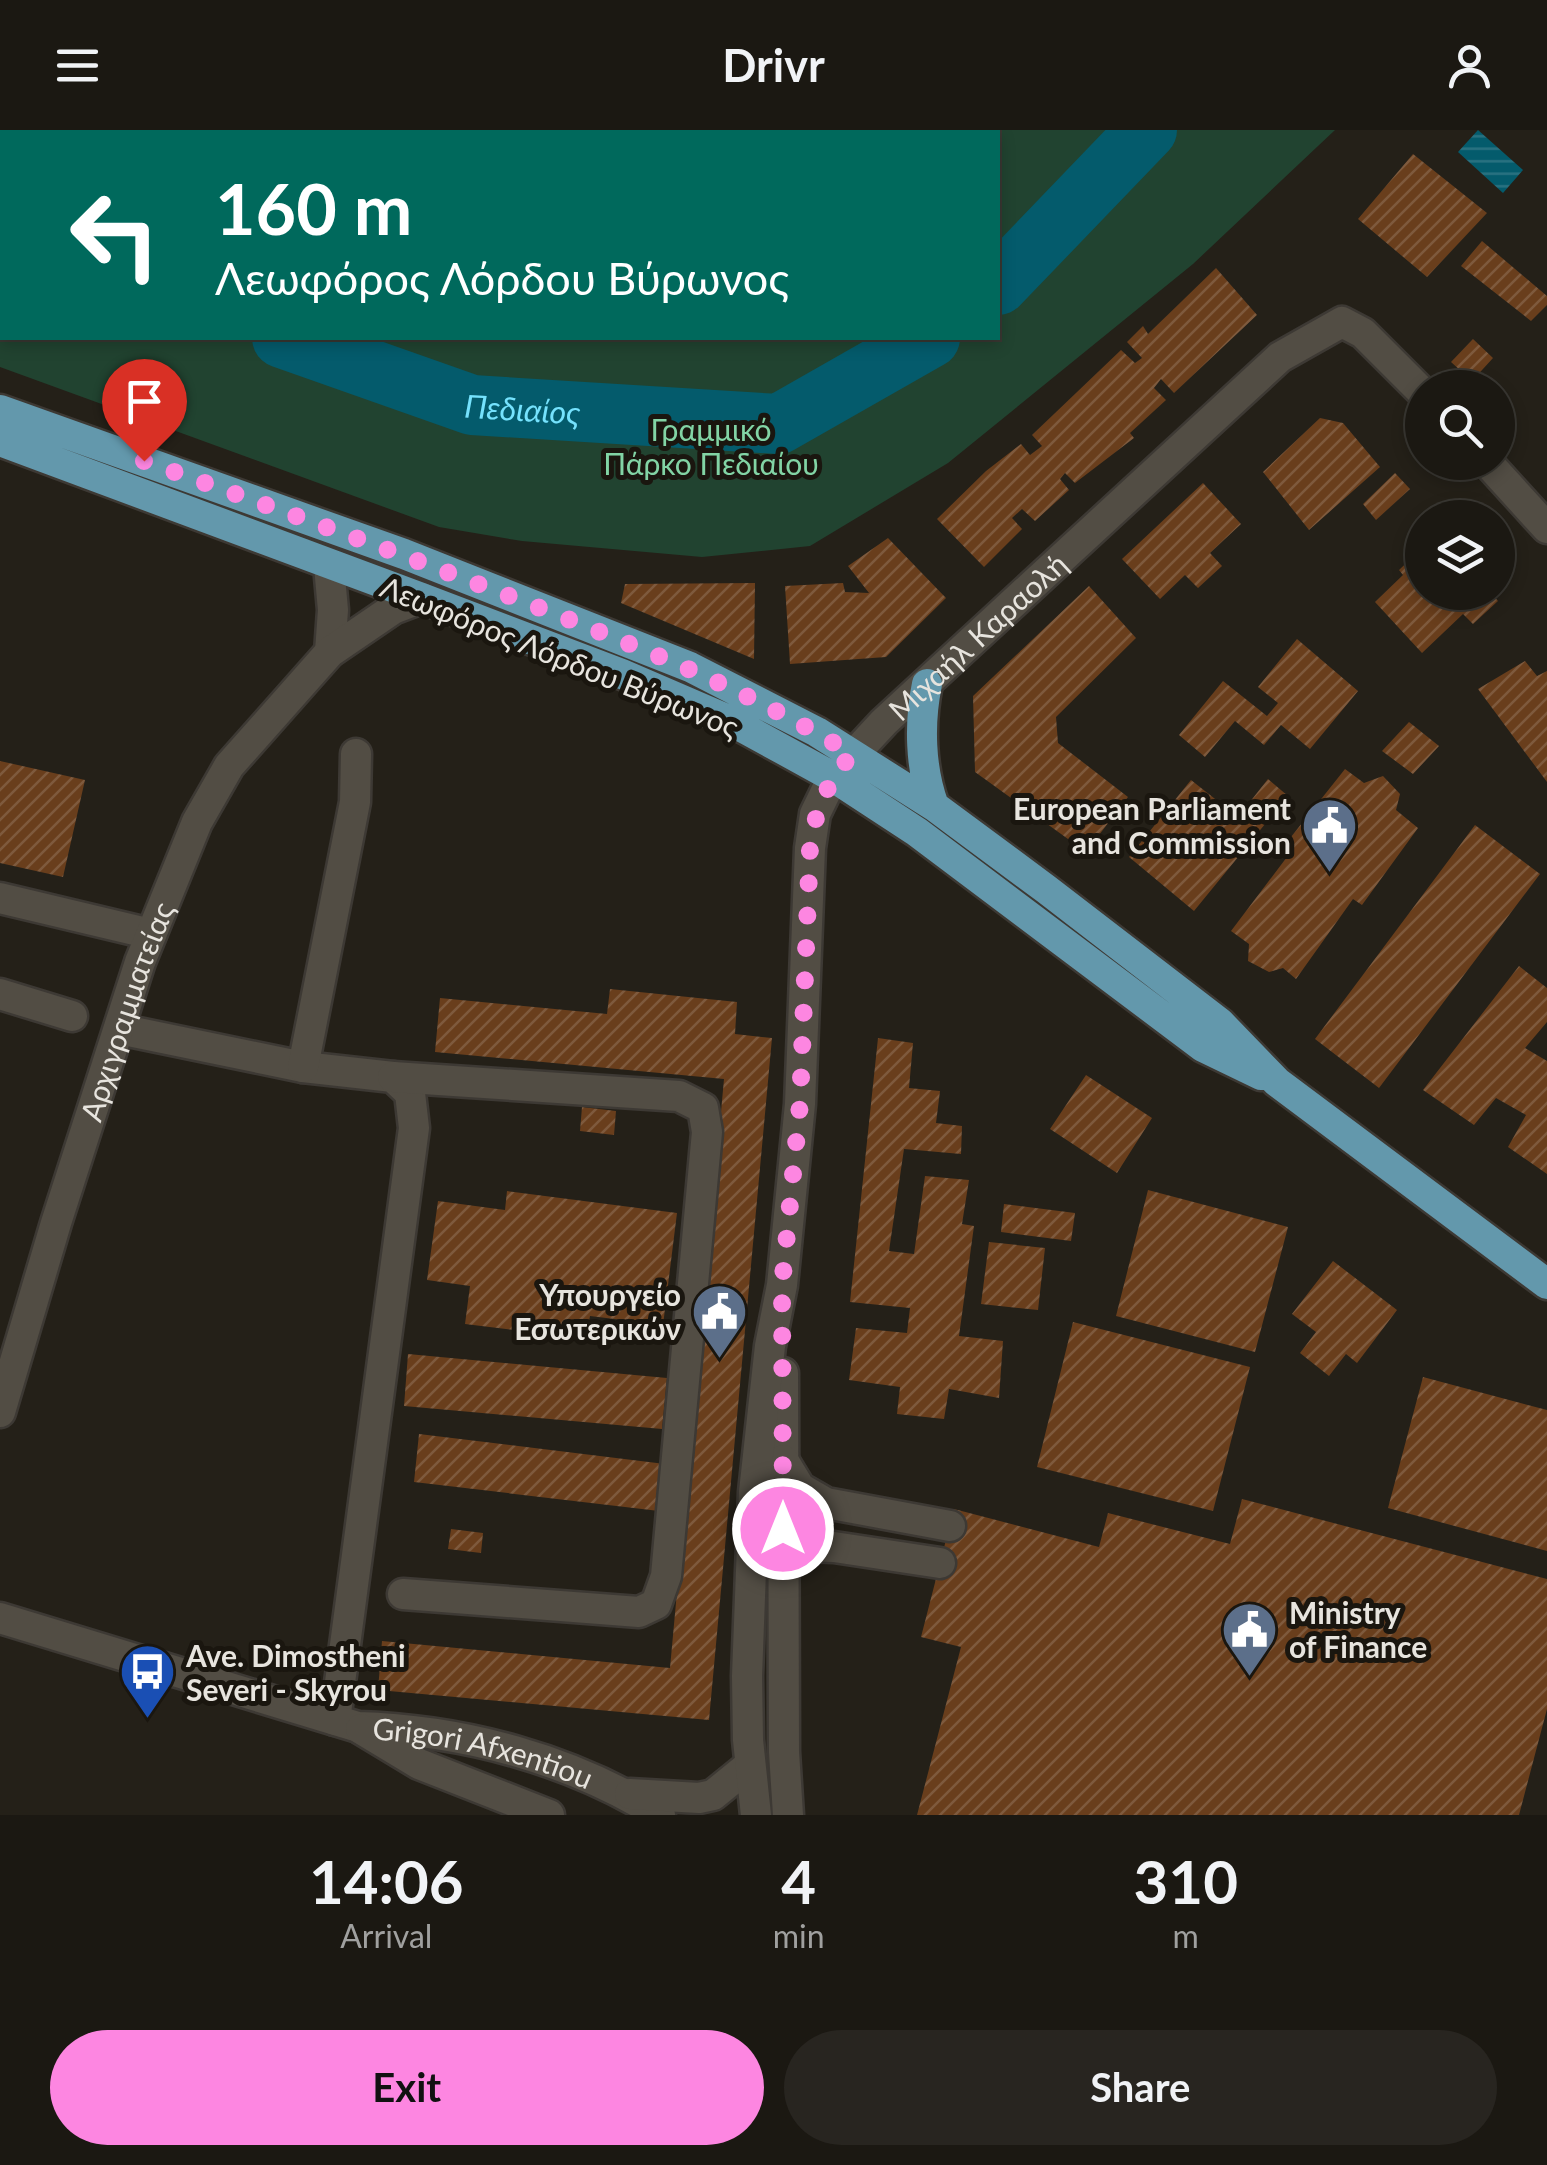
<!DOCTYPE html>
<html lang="en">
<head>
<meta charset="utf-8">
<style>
  body { margin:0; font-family:Lato,sans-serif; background:#282520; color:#f1f3f6; height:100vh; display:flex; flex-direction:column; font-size:38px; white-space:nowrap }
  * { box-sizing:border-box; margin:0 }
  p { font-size:32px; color:#a0a09f }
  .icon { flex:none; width:55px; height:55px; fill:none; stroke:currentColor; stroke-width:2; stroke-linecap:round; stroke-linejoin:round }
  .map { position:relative; height:1685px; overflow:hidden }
  .side { display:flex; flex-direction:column; background:#1b1812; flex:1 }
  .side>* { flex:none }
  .top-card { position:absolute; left:0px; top:0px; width:1000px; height:210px; box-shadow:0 5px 15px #0003,0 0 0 2px #393732; background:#00695c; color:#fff; overflow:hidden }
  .fabs { position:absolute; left:1405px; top:240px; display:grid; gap:20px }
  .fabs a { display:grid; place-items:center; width:110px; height:110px; border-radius:50%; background:#1b1812; box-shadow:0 5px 15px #0003,0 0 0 2px #393732; font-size:50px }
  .pin { position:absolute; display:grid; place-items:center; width:85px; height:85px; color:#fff; margin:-102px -42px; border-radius:50% 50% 50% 0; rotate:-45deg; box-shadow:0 0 10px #0007 }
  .pin .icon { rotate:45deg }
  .me { position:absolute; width:110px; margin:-55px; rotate:0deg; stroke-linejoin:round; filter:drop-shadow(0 0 8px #0008) }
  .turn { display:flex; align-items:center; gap:35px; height:210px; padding:0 50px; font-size:45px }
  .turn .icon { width:130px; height:130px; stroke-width:2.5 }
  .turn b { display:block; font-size:70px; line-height:85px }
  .eta { display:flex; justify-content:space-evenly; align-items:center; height:170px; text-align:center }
  .eta b { font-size:60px; font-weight:700; line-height:70px }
  .cta { display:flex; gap:20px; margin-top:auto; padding:20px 50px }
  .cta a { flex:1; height:115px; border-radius:60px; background:#fd86e1; color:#111; font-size:40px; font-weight:700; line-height:115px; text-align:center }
  .cta a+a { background:#282520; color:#f1f3f6 }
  header { display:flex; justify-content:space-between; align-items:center; height:130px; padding:0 50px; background:#1b1812; font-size:45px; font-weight:700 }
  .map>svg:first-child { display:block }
  .park { fill:#214330 }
  .water { fill:url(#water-rules) }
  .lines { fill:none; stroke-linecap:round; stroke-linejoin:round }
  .river { stroke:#045b6c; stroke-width:60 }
  .building { fill:url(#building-hatch) }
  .minor-casing { stroke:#3d3934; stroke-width:35 }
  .major-casing { stroke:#3d3934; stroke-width:35 }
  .minor { stroke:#524d44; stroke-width:30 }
  .major { stroke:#6398ac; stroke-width:30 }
  .route { stroke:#fd86e1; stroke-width:18; stroke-dasharray:0 32.4 }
  .labels { text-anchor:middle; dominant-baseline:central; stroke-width:10; stroke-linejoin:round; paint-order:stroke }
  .park-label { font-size:30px; fill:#82d4a5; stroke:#1a160f }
  .street-label { font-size:30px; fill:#e7e4de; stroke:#1a160f }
  .poi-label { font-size:30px; font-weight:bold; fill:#e7e4de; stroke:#1a160f; text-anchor:end }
  .water-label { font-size:32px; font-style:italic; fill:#75e2fd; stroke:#1a160f }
</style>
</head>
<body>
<header><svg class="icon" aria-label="menu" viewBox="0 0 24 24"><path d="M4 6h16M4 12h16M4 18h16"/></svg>Drivr<svg class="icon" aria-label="person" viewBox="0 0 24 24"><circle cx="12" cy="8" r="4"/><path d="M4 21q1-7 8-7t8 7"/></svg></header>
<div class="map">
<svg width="1547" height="1685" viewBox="0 0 1547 1685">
  <defs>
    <pattern id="water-rules" width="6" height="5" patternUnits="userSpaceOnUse" patternTransform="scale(2.5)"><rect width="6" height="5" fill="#045b6c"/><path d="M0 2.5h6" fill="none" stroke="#297281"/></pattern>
    <pattern id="building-hatch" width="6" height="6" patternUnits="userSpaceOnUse" patternTransform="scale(2.5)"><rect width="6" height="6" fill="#693e1c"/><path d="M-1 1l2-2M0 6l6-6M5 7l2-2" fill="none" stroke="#7e5a3d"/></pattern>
  </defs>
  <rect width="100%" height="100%" fill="#242018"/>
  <path class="park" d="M0,0l88,2h-86v206h996l1,-208h336l-142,134 -245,199 -138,83 -108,11 -180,-16 -83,-14 -439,-160z"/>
  <path class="water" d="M1478,0l45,40 -20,23 -45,-41z"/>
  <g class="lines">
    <g class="river">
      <path d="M0,45l2,2"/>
      <path d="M998,155l149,-155"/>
      <path id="s1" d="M282,208l190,67 307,19 151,-86"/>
    </g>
  </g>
  <path class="building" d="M1413,24l74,59 -60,64 -69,-58z
    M1482,111l65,55v9l-16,16 -70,-55z
    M1216,138l41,47 -83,78 -13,-14 -7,9 12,12 -36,33 4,5 -59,45 -10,-10 -5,6 9,11 -34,31 -13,-12 -10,9 10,11 -38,38 -47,-48 49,-48 35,-27 9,11 12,-9 -10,-11 89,-85 14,13 7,-5 -15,-16 16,-16 5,8z
    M1473,209l20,19 -21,23 -21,-19z
    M1320,288l23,5 37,44 -71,63 -46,-58z
    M1395,343l15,16 -34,31 -13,-16z
    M1203,353l38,41 -31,29 12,13 -24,22 -13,-13 -25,24 -38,-40z
    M888,408l58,60 -60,59 -96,7 -5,-78 58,-3 2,9 24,1 -21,-27z
    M1422,418v44h68l8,9 -25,23 -10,-10 -41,39 -47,-51 28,-27 -4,-5z
    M755,453l-1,76 -133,-56 4,-19z
    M1089,456l47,52 -80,79 2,26 70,54 -42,55 -111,-80 -2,-76z
    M1297,509l61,52 -48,58 -29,-24 -17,20 -29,-24 -30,36 -26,-22 44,-54 44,35 11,-13 -20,-16z
    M1525,531l12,15 10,-5v111l-69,-93z
    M1409,592l30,24 -26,28 -31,-23z
    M0,631l85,19 -22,97 -63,-14z
    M1345,639l19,14 19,-7 17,18 -4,16 22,18 -56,77 -9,-6 -57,80 -13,-11 -14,4 -21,-11 1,-17 -18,-13 62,-82 -6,-7z
    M1268,649l20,17 -94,115 -65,-54 62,-77 47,37z
    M1475,695l65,49 -161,214 -64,-49z
    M1519,836l28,22v34l-22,26 22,13v113l-39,-27 18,-32 -30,-17 -22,27 -51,-35z
    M610,859l127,13 -2,32 37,4 -63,682 -331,-30 4,-49 288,27 54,-589 -289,-27 5,-54 167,16z
    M878,908l35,5 -4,45 31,3 -4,32 26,3 -1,28 -57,-5 -15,102 25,3 11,-78 44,4 -7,44 12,2 -15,110 44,5 -4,57 -50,-9 -5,30 -47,-5 3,-27 -51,-7 7,-52 51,5 3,-25 -60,-6z
    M1086,945l66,43 -35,55 -67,-44z
    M582,977l34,4 -2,24 -34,-4z
    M1148,1060l140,37 -33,125 -139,-36z
    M507,1061l170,22 -14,112 -73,-9 -4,23 -121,-15 5,-38 -43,-6 11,-79 67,9z
    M1004,1074l71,9 -4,28 -70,-9z
    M989,1112l56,6 -7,62 -57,-6z
    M1333,1131l64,49 -40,53 -11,-9 -17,22 -29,-23 16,-21 -24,-18z
    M1073,1192l177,45 -37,144 -176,-44z
    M408,1224l259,24 -5,51 -258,-23z
    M1423,1247l124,33v141l-159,-43z
    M419,1304l246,30 -6,47 -245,-29z
    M1242,1369l305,80v130l-28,106h-602l44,-168 -40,-10 33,-128 145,38 9,-34 122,31z
    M451,1399l32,4 -2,20 -33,-4z"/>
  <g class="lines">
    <defs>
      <g id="minor">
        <path d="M359,0l4,2"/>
        <path d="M804,2l4,-2"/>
        <path d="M1487,332l60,66"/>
        <path d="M329,436l4,44 -3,42"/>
        <path d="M0,768l151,36"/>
        <path d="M0,864l72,22"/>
        <path d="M119,899l184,38 90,10 17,16 4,35 -79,592"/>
        <path d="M303,937l52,-265 1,-48"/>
        <path d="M393,947l286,19 24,12 4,24 -41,444 -10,28 -17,8 -236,-18"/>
        <path d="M783,1243l1,379 4,63"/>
        <path id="s2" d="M0,1282l56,-189 84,-261 57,-140 32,-56 101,-114 63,-43 29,-11"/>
        <path d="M783,1330l17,28 26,15 124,23"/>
        <path d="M783,1434l22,-18 29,1 106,16"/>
        <path id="s3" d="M0,1488l358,109c105,3 213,32 302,88"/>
        <path d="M361,1599l58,35 130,51"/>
        <path d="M630,1664l69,4 14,-3 37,-30"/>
        <path id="s4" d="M756,1685l-8,-75 -1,-64 7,-184 16,-146 12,-61 18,-181 10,-256 5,-34 18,-37 51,-55 396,-365 62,-35 21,11 59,59"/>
      </g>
      <path id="major" d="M0,280l404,144 286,113 127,65 117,74 112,83 174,134 57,59 270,202
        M0,311l422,157 200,76 109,47 102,56 84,55 286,215 58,28
        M927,554c-8,39 -7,84 7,122"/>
    </defs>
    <use href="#minor" class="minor-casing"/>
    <use href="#major" class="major-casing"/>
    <use href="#minor" class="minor"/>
    <use href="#major" class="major"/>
  </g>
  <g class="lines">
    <path class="route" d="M144,331c136,49 272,98 406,151 106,42 205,82 302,142 -26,31 -36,53 -42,94l-10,256 -18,181 1,244"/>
  </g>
  <defs>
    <symbol id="civic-pin" viewBox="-11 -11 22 30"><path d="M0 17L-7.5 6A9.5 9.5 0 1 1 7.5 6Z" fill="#5c6f8a" stroke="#1a160f"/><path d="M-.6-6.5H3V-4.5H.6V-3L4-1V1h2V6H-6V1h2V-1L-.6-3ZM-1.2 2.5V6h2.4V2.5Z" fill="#fff"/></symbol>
    <symbol id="bus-pin" viewBox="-11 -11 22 30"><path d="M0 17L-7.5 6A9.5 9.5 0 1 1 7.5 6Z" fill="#1a4fb4" stroke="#1a160f"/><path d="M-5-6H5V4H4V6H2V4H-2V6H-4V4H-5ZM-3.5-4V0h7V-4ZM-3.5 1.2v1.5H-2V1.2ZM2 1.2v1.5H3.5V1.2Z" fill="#fff"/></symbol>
  </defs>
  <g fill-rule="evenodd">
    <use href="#civic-pin" x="1298" y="664" width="63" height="86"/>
    <use href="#civic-pin" x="688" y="1150" width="63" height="86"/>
    <use href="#civic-pin" x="1218" y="1468" width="63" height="86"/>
    <use href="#bus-pin" x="116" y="1510" width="63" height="86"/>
  </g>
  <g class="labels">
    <g class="park-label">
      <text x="711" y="299">Γραμμικό<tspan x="711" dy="34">Πάρκο Πεδιαίου</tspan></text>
    </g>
    <g class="street-label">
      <text stroke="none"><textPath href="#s4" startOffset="1248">Μιχαήλ Καραολή</textPath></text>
      <text transform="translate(560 526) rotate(22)">Λεωφόρος Λόρδου Βύρωνος</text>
      <text stroke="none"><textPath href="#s2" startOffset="420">Αρχιγραμματείας</textPath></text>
      <text stroke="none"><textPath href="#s3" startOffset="502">Grigori Afxentiou</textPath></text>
    </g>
    <g class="poi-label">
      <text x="1291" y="678">European Parliament<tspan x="1291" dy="34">and Commission</tspan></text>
      <text x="681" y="1164">Υπουργείο<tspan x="681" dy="34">Εσωτερικών</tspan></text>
      <text x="1289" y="1482" text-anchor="start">Ministry<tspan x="1289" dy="34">of Finance</tspan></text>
      <text x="186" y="1525" text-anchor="start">Ave. Dimostheni<tspan x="186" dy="34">Severi - Skyrou</tspan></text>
    </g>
    <g class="water-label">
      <text stroke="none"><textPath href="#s1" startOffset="252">Πεδιαίος</textPath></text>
    </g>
  </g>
</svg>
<div class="fabs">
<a><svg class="icon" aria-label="search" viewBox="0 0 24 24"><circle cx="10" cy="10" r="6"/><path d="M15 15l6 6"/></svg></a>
<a><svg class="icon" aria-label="layers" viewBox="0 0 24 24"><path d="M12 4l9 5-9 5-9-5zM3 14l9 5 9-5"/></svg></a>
</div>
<div class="pin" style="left:144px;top:331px;background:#d93025"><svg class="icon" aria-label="arrive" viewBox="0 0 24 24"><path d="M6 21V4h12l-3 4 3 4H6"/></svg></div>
<svg class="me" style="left:783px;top:1399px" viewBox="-20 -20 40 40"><circle r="17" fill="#fd86e1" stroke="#fff" stroke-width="3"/><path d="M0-11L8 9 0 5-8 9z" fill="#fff"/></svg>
<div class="top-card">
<div class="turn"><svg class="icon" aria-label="left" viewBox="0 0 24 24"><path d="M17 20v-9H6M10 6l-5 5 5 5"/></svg><div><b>160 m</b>Λεωφόρος Λόρδου Βύρωνος</div></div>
</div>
</div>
<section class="side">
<div class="eta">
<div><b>14:06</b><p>Arrival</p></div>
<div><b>4</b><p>min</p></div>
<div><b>310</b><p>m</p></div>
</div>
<div class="cta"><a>Exit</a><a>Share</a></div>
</section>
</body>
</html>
